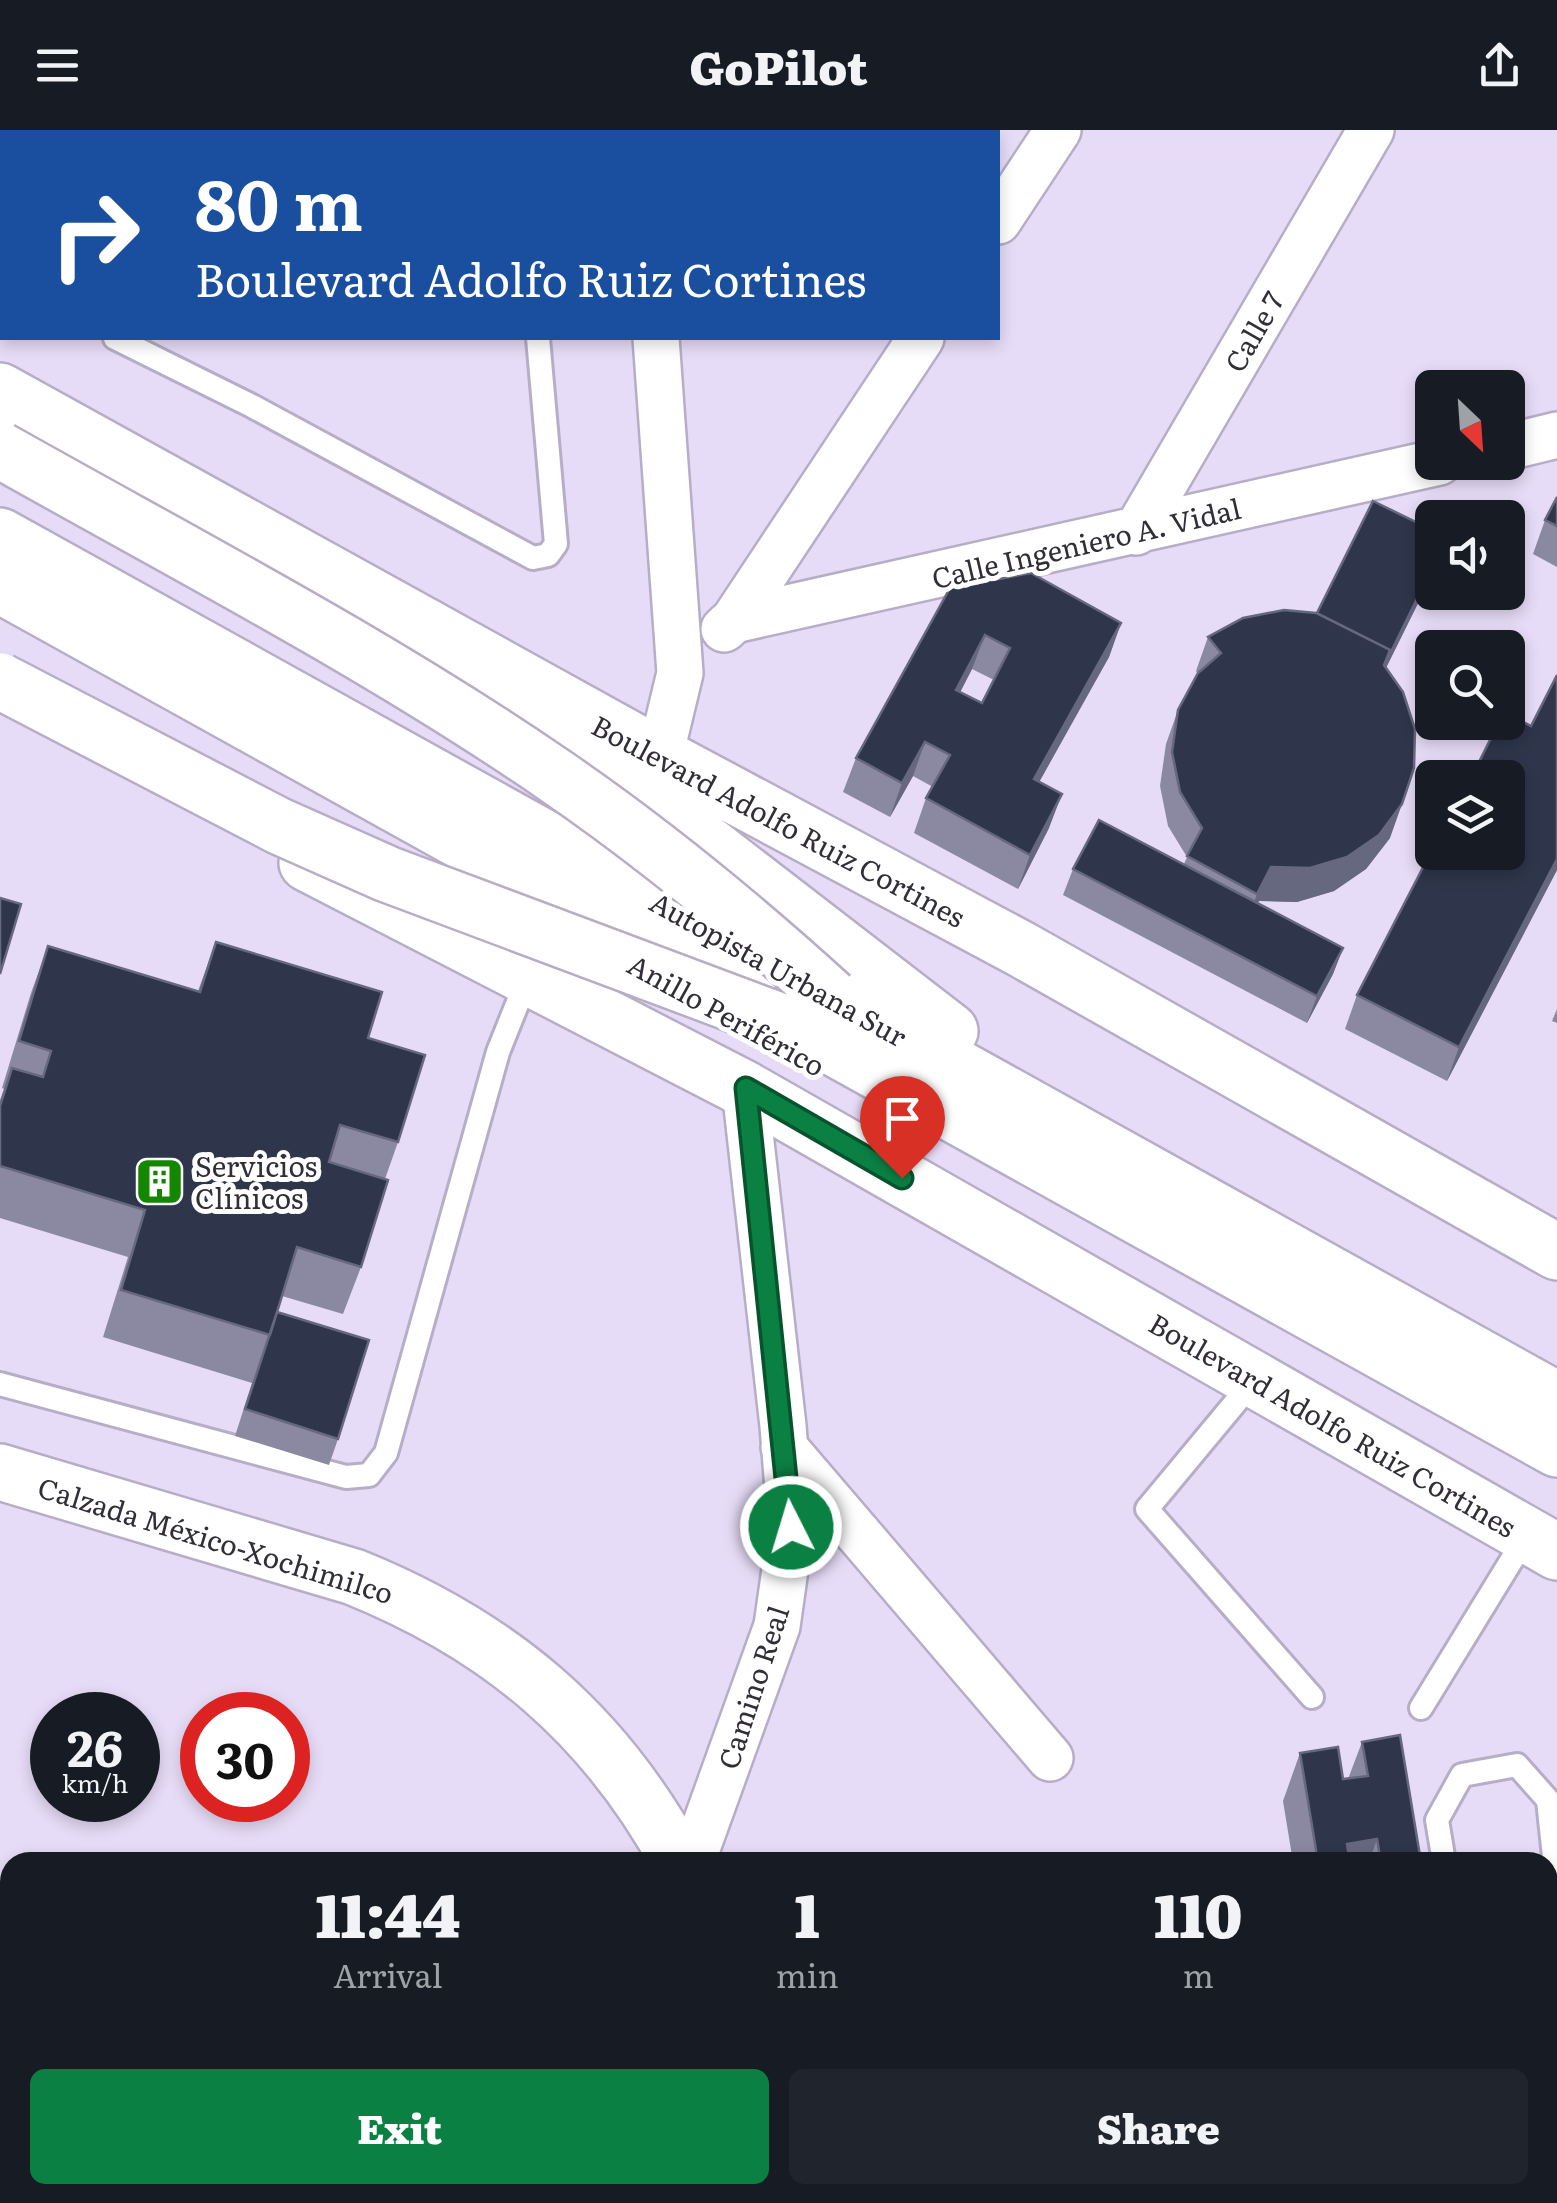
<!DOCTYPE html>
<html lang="en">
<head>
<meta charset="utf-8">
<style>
  body { margin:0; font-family:Literata,serif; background:#20242c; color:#f1f3f6; height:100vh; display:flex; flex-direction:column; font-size:38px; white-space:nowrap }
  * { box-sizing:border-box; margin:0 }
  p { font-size:32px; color:#9ea1a6 }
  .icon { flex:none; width:55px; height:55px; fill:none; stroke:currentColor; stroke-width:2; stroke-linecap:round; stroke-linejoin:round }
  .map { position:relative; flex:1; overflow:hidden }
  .side { position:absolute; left:0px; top:1722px; width:1558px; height:352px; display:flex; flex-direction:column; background:#171b24; border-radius:30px 30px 0 0; box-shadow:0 5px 15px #0003 }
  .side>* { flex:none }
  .guide { position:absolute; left:0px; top:0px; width:1000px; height:210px; box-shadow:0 5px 15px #0003; background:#1a4fa0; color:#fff; overflow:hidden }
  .needle { width:65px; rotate:155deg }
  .buttons { position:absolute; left:1415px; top:240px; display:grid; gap:20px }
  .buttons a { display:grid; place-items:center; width:110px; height:110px; border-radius:15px; background:#171b24; box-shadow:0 5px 15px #0003; font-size:50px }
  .speed { position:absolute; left:30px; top:1562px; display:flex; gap:20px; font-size:50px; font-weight:700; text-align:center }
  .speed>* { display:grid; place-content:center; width:130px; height:130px; border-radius:50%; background:#171b24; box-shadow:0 5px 15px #0003; line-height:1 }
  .speed small { font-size:25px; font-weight:400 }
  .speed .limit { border:15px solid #d22; background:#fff; color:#111 }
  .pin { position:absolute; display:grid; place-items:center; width:85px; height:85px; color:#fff; margin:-102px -42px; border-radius:50% 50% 50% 0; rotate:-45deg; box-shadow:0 0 10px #0007 }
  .pin .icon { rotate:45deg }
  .me { position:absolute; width:110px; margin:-55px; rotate:355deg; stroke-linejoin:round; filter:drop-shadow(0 0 8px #0008) }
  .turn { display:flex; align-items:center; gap:35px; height:210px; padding:0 30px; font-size:45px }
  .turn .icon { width:130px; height:130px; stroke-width:2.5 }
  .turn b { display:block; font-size:70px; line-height:85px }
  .eta { display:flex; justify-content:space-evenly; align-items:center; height:170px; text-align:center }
  .eta b { font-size:60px; font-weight:800; line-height:70px }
  .primary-button { display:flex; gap:20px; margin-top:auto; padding:20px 30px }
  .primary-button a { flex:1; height:115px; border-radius:15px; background:#0b8043; color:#fff; font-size:40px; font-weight:800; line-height:115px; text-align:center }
  .primary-button a+a { background:#20242c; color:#f1f3f6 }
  header { display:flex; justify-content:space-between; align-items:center; height:130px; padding:0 30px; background:#171b24; font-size:45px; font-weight:800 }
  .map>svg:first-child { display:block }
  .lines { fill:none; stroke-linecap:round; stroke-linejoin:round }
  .service-casing { stroke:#b8adc7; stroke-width:28 }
  .minor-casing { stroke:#b8adc7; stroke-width:50 }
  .secondary-casing { stroke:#b8adc7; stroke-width:60 }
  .motorway-casing { stroke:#b8adc7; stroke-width:60 }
  .service { stroke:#fff; stroke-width:22 }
  .minor { stroke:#fff; stroke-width:45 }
  .secondary { stroke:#fff; stroke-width:55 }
  .motorway { stroke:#fff; stroke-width:55 }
  .motorway-bridge-casing { stroke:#b8adc7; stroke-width:60; stroke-linecap:butt }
  .motorway-bridge { stroke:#fff; stroke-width:55 }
  .wall { fill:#8b89a1; fill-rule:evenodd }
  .shaded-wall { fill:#66687f }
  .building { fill:#2f364b; stroke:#66687f; stroke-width:2.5; fill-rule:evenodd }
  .route-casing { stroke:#07532c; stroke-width:25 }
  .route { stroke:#0b8043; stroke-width:18 }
  .labels { text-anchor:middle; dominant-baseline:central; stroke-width:10; stroke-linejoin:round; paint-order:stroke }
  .street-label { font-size:28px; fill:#322e38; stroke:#fff }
  .poi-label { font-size:28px; fill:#322e38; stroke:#fff; text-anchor:start }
</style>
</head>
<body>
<header><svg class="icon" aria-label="menu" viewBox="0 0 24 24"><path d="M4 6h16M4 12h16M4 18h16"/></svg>GoPilot<svg class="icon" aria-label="share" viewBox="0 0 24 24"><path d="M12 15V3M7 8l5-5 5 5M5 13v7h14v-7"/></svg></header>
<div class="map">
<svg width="1557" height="2073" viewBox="0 0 1557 2073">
  <rect width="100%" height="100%" fill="#e7dcf7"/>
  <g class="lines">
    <defs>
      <path id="service" d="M5,0v2
        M521,0v2
        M0,148l2,1
        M115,208l137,68 281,152 15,-3 8,-11 -18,-206
        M1255,1249l-108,130 165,188
        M0,1254l346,93 23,-2 17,-22 112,-401 30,-75
        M1421,1578l106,-173
        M1444,1732l-7,-42 25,-45 55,-10 31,35 9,85
        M0,1930l10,-1
        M297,2065v8
        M1133,2065l1,8
        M1538,2065l9,8
        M1249,2073l13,-2 -1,-6"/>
      <path id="minor" d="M636,0v2
        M763,2l2,-2
        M998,91l60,-91
        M656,208l24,335 -20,83
        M1508,317l49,-12
        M1136,402l235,-402
        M734,490l705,-158
        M724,499l10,-9 187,-282
        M784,1317l266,311
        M692,1732l85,-236 14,-99 -8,-101 -38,-337"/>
      <path id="secondary" d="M0,261l660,365 361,193 536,303
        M307,733l438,226 812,463
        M0,1342l354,105c146,59 250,147 325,285
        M733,2065v8"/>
      <path id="motorway" d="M0,406l1557,864
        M0,455l1557,864
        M425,496l525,405"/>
    </defs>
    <use href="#service" class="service-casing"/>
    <use href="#minor" class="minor-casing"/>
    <use href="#secondary" class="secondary-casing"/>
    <use href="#motorway" class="motorway-casing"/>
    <use href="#service" class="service"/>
    <use href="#minor" class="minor"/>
    <use href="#secondary" class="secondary"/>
    <use href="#motorway" class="motorway"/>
    <defs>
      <path id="motorway-bridge" d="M0,320c186,105 378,204 554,325 98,67 189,142 277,222
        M0,551l279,145 108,48 411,154"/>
    </defs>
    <use href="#motorway-bridge" class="motorway-bridge-casing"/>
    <use href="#motorway-bridge" class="motorway-bridge"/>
  </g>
  <path class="wall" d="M1557,367v70l-24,-13 12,-34z
    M1432,400v45l-46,93 4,170 -24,31 -32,22 -37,11 -38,-1 -1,2 85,45 -10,26 -26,49 -244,-128 10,-26 111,-5 3,-7 -19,-31 -8,-40 6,-42 12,-34 20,-36 -2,-3 12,-34 109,-24z
    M950,458l171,35 -12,34 -70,124 10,47 -31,61 -104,-56 12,-35 7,-11 -20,-11 -23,41 -47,-25 13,-34zM972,539l22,11 -12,23 -22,-11z
    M1557,545v195l-110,211 -102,-52 12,-34 174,-269z
    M216,812l152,96 30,104 -13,37 -24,88 -18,47 -61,-18 -5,16 61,127 -9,26 -94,-29 17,-53 -149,-46 25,-80 -128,-39v-118l4,-11 -2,-1 29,-95 17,-47 150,45z
    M1557,879v14l-5,-2z
    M1362,1612l59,120h-128l-10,-61 17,-48 43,26h5z
    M1402,2065h126l1,8h-64l-1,-7 -8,2 -2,5h-51z"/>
  <path class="shaded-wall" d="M1432,438v7l-54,109 6,-19z
    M1121,493l-12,34 -87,156 12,-34z
    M985,505l-13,34 -28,55 12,-34z
    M925,612l-12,34 -23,41 12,-34z
    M1062,664l-13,34 -31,61 12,-34z
    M1402,674l-12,34 -24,31 -32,22 -37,11 -38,-1 -14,27 12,-34 14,-27z
    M1557,729v11l-110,211 12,-34z
    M1343,818l-10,26 -26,49 10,-27z
    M1377,1709l-8,23h-29l7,-18z
    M1436,2065h29l-9,3 -2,5h-29l2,-7z
    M1486,2065h37l-33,5 -1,3h-6z"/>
  <path class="building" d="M1557,367v29l-12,-6z
    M1373,371l59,29v38l-44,90 2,-8 -73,-37z
    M1031,443l90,50 -87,156 28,15 -32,61 -104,-57 24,-43 -25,-13 -23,41 -46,-25 94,-170zM985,505l25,13 -28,55 -26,-13z
    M1284,480l32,3 74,37 -6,15 19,27 12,37 -1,39 -12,36 -23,31 -32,22 -37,11 -39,-1 -14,27 -70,-38 15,-28 -22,-36 -8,-40 6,-42 20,-37 23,-20 -13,-16 35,-19z
    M1557,545v184l-98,188 -102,-52 75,-145v2h76v-74h-37l28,-56h9v-8l23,12z
    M1099,690l244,128 -26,48 -244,-127z
    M0,768l21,6 -21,70z
    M216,812l166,50 -14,46 57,17 -27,87 -58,-17 -11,37 59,18 -27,87 -64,-20 -27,88 -149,-45 24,-80 -145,-44v-60l12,-38 31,9 8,-26 -32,-10 29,-95 152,46z
    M277,1182l92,28 -31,99 -93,-30z
    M1400,1605l21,127h-40l-4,-23 -30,5 3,18h-32l-18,-109 38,-6 5,32 25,-3 -6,-34z
    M1517,2065h11l1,8h-39v-3z"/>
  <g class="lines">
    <defs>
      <path id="route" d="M791,1397l-45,-439 156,90"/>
    </defs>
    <use href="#route" class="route-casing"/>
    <use href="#route" class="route"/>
  </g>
  <defs>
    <symbol id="building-square" viewBox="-11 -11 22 22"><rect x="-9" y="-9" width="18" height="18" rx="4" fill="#158600" stroke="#fff"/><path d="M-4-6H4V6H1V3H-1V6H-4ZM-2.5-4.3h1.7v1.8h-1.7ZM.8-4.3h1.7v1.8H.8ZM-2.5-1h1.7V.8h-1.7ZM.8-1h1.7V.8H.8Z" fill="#fff"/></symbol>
  </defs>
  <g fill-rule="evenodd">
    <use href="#building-square" x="132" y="1024" width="55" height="55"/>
  </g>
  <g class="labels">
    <g class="street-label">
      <text transform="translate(1253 201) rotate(-60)">Calle 7</text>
      <text transform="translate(1086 412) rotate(-13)">Calle Ingeniero A. Vidal</text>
      <text transform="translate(779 690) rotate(28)">Boulevard Adolfo Ruiz Cortines</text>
      <text transform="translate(779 838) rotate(29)">Autopista Urbana Sur</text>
      <text transform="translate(727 884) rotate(29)">Anillo Periférico</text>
      <text transform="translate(1333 1294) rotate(30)">Boulevard Adolfo Ruiz Cortines</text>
      <text transform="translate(216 1409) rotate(17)">Calzada México-Xochimilco</text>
      <text transform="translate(752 1557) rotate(-72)">Camino Real</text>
    </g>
    <g class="poi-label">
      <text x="195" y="1035">Servicios<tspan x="195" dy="32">Clínicos</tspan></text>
    </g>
  </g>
</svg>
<div class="buttons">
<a><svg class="needle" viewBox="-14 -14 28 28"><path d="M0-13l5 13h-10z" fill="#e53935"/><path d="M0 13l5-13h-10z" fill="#9ea1a6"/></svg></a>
<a><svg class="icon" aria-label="sound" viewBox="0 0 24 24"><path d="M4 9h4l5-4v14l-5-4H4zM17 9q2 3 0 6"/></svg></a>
<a><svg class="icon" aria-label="search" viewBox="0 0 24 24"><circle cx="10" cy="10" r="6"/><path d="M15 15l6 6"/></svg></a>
<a><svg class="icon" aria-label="layers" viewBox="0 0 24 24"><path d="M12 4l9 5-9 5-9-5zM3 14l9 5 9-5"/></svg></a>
</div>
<div class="speed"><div>26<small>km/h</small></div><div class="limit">30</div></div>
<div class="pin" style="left:902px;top:1048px;background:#d93025"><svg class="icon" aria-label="arrive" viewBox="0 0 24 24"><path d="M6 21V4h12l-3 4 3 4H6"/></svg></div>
<svg class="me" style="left:791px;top:1397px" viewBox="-20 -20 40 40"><circle r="17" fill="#0b8043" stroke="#fff" stroke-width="3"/><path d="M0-11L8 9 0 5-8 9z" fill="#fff"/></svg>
<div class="guide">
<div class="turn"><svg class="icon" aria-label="right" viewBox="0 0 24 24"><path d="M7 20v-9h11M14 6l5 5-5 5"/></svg><div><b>80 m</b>Boulevard Adolfo Ruiz Cortines</div></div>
</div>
<section class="side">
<div class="eta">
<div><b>11:44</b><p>Arrival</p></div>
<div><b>1</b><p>min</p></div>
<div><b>110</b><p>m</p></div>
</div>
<div class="primary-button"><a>Exit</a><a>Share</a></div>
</section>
</div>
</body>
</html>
